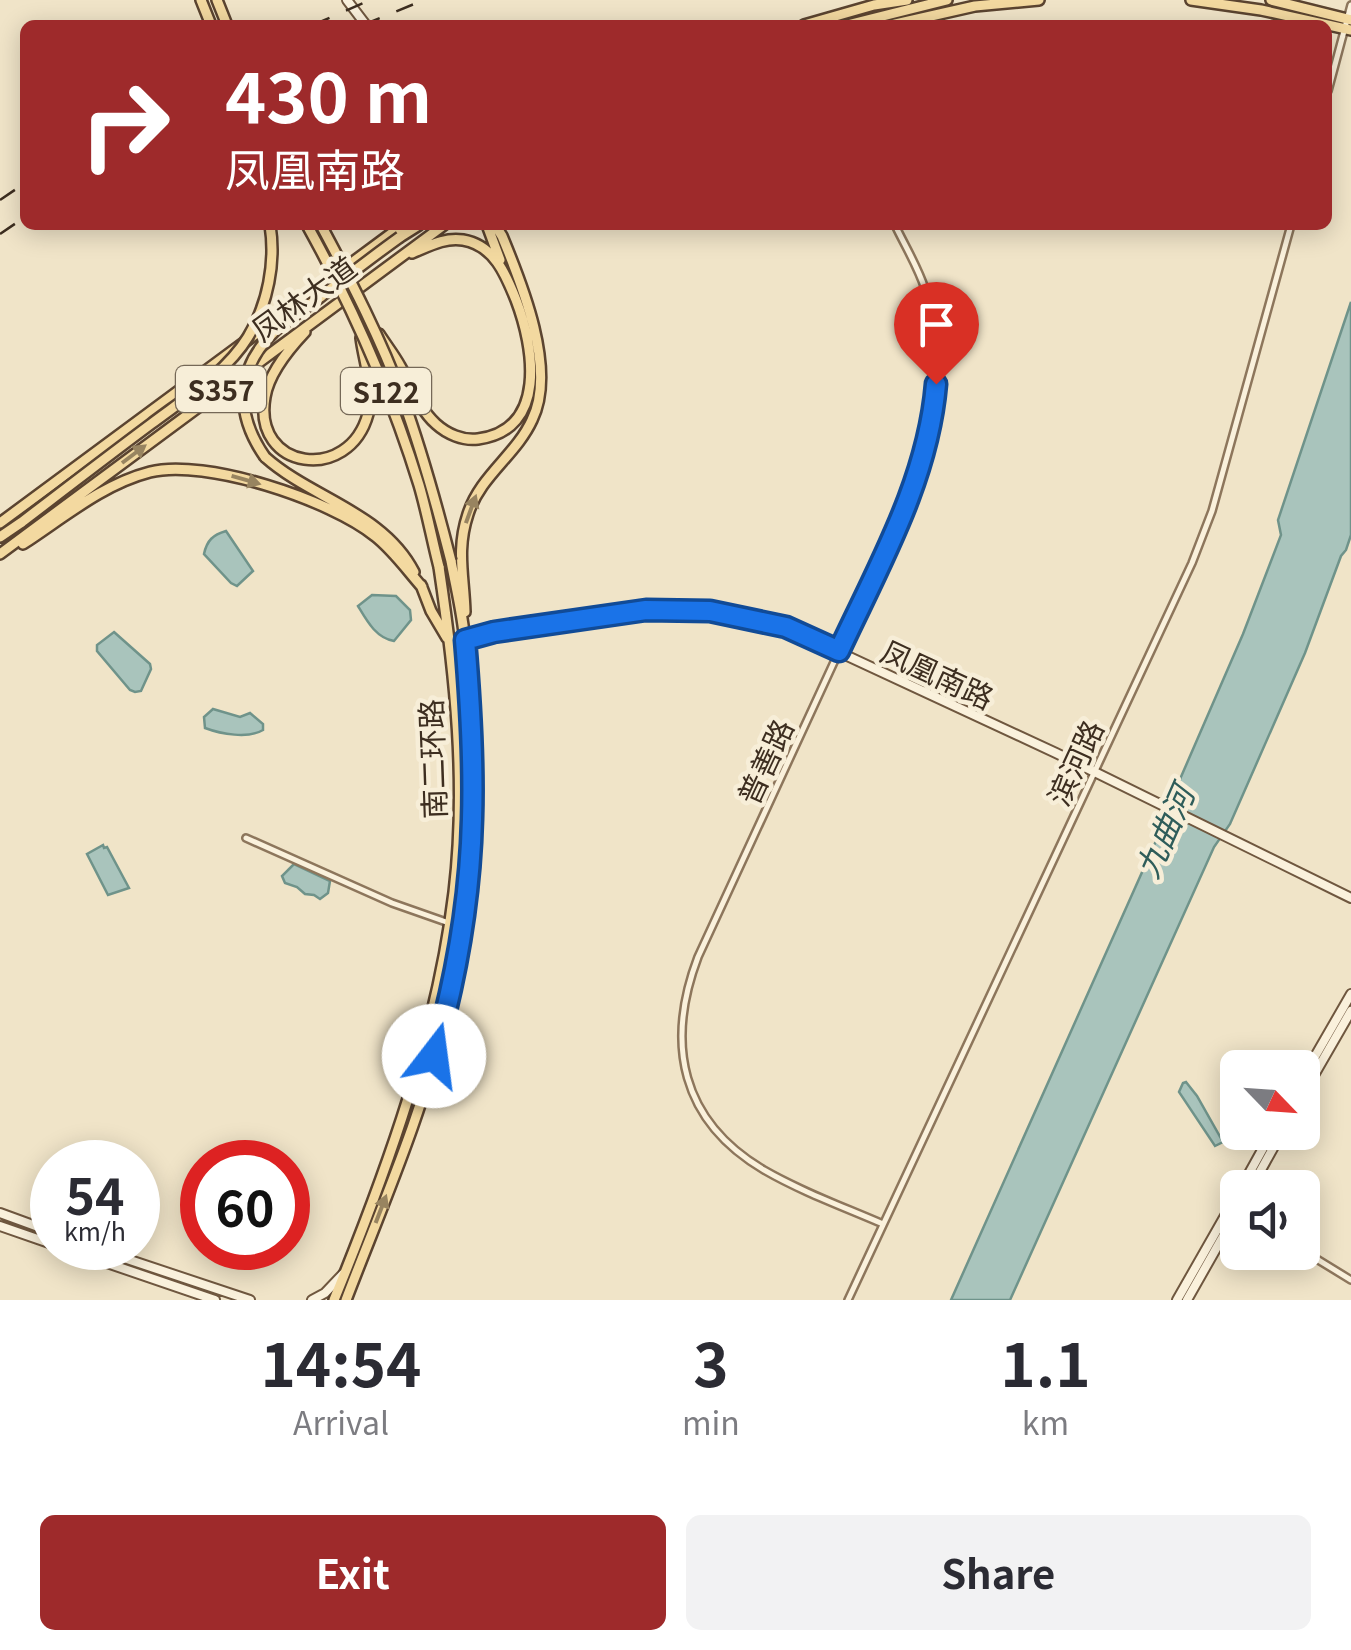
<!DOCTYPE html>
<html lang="en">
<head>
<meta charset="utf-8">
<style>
  body { margin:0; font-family:Georgia,"Noto Sans SC",serif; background:#f2f2f3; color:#2b2b33; height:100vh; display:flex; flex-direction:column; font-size:38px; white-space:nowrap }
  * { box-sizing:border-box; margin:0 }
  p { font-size:32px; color:#7c7c81 }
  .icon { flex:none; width:55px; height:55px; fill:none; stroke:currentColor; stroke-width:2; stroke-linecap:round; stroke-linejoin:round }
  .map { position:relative; height:1300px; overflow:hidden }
  .drawer { display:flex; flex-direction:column; background:#fff; flex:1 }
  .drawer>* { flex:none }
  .banner { position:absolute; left:20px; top:20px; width:1312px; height:210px; border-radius:15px; box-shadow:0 5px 25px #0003; background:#9e2a2b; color:#fff; overflow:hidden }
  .needle { width:65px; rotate:115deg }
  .controls { position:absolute; left:1220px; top:1050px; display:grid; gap:20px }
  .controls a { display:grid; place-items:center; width:100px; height:100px; border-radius:15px; background:#fff; box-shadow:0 5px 25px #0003; font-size:50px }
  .speed { position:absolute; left:30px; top:1140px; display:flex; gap:20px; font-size:50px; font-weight:700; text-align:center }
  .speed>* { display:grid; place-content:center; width:130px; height:130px; border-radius:50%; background:#fff; box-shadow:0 5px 25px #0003; line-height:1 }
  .speed small { font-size:25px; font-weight:400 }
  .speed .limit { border:15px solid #d22; background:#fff; color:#111 }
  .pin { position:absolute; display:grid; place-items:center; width:85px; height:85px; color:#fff; margin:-102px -42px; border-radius:50% 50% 50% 0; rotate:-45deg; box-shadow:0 0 10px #0007 }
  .pin .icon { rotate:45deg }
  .me { position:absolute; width:110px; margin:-55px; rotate:15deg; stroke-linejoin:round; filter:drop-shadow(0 0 8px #0008) }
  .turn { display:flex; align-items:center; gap:35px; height:210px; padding:0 40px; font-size:45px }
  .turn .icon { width:130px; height:130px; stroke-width:2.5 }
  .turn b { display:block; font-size:70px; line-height:85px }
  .eta { display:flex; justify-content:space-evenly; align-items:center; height:170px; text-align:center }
  .eta b { font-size:60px; font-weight:700; line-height:70px }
  .cta { display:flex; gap:20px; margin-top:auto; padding:20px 40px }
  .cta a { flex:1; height:115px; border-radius:15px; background:#9e2a2b; color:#fff; font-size:40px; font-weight:700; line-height:115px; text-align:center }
  .cta a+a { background:#f2f2f3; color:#2b2b33 }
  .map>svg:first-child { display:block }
  .water { fill:#a9c4bc; stroke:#6f938a; stroke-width:2.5 }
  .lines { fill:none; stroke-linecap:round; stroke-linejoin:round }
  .street-casing { stroke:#8d765c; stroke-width:10 }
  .secondary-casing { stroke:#6f573f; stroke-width:12 }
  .primary-casing { stroke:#5b4430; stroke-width:14 }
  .street { stroke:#faf1dc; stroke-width:5 }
  .secondary { stroke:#faf1dc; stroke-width:8 }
  .primary { stroke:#f3d9a0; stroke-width:9 }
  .rail { stroke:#3d2e20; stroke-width:2.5; stroke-dasharray:18 18; stroke-linecap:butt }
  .primary-bridge-casing { stroke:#5b4430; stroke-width:14; stroke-linecap:butt }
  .primary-bridge { stroke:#f3d9a0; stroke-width:9 }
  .oneway { fill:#988460 }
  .route-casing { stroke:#114b97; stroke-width:25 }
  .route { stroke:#1a73e8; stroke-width:18 }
  .labels { text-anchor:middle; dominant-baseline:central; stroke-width:9; stroke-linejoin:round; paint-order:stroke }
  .shield { fill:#f7eed8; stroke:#756857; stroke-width:2.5 }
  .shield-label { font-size:28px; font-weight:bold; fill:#3d2e20 }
  .street-label { font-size:30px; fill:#3d2e20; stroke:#f7eed8 }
  .water-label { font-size:32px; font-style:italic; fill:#2f5d5a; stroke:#f7eed8 }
</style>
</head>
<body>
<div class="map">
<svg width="1351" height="1300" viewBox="0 0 1351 1300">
  <rect width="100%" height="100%" fill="#f0e4c8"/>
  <path class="water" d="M1351,302v233l-5,15 -5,6 -36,97 -75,171 -16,23 -204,453h-59l213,-477 10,-30 69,-159 38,-99 -3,-15z
    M226,531l27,40 -16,15 -6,-3 -27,-29c3,-14 9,-19 22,-23z
    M372,595l24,1 14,14 1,10 -17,21c-18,-3 -27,-20 -36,-35z
    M114,632l36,32 1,5 -10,22 -6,1 -5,-2 -33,-39v-6z
    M213,709l27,8 10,-4 13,11v6c-15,9 -42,4 -58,-2l-1,-11z
    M103,845l1,3 3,-1 22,41 -21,7 -21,-41z
    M294,864l36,17 -2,12 -8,6 -6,-4 -9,-1 -8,-7 -12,-4 -3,-7z
    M1186,1082l11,14 26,46 -8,4 -36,-54 4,-9z"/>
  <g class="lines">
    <defs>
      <path id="street" d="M1328,91l23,-86
        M246,838l146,65 57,20
        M883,1224c-39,-17 -81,-32 -119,-54 -83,-49 -99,-126 -66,-213l196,-425c8,-19 18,-38 25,-58 21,-57 24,-126 6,-185 -7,-22 -20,-43 -30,-64
        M1302,1250l49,30
        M848,1300l344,-737 20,-52 79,-286"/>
      <path id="secondary" d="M347,0l19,25
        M451,645l43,-13 152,-22 63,1 76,16 271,126 295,145
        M1302,1079l49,-85
        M1302,1096l49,-85
        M1241,1188l31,-56
        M1251,1188l31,-56
        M0,1213l52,19
        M0,1226l52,18
        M63,1248l152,52
        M94,1248l156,52
        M312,1300l13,-7 18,-19
        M1177,1300l61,-107
        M1187,1300l51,-90"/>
      <path id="primary" d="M201,0l10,25
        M217,0l10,25
        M1191,0l70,10 90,20
        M1271,0l80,20
        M804,25l70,-20 33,-5
        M847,25l100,-25
        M891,25l84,-19 64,-6
        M487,225l13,35
        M400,237l19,-12
        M305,332c-17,18 -36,41 -40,65 -13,73 84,87 103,17 7,-23 -4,-52 -7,-76
        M379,334c7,11 15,21 21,32 11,19 19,43 36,58 11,10 27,17 42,15 70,-9 56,-92 38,-139 -10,-25 -22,-55 -53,-60 -18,-3 -34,6 -51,13
        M265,457c47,42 118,55 149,115
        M0,523l403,-298
        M0,537l22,-15
        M23,544c40,-26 80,-60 127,-72 55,-14 181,28 225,64 18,14 32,34 47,51
        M0,554l444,-329
        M421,585l10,26 16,27
        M465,612c-1,-36 -9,-62 3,-98 12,-38 48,-59 64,-94 25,-50 -10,-136 -30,-184l-7,-11
        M334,1300c53,-130 103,-267 120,-408 13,-108 1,-218 -15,-325
        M346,1300c36,-94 78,-189 100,-287 27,-122 32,-245 19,-370 -2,-28 -9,-55 -14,-82"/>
    </defs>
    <use href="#street" class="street-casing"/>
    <use href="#secondary" class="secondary-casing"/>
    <use href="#primary" class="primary-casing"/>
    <use href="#street" class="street"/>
    <use href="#secondary" class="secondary"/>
    <use href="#primary" class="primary"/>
    <path class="rail" d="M313,25l57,-25
      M363,25l61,-25
      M0,200l25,-17
      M0,234l25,-17"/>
    <defs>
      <path id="primary-bridge" d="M307,225c46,83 84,169 112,260 8,27 13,55 20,82
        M321,225c30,56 60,114 82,174 19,53 34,107 48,162
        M265,457c-30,-43 -30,-88 10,-126 13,-12 29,-22 44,-33 26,-20 53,-41 81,-61
        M22,522c43,-33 86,-66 129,-98 33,-25 75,-51 97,-87 20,-33 28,-75 22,-112"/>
    </defs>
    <use href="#primary-bridge" class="primary-bridge-casing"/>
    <use href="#primary-bridge" class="primary-bridge"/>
  </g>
  <defs><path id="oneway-solid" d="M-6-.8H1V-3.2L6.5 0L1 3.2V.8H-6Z" transform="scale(2.5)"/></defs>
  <g class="oneway">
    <use href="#oneway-solid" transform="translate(134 454) rotate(-37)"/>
    <use href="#oneway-solid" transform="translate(246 480) rotate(16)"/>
    <use href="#oneway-solid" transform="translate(471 509) rotate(-70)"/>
    <use href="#oneway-solid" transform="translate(381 1209) rotate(-69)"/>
  </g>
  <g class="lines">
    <defs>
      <path id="route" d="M434,1056c22,-77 36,-158 38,-237 2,-60 -2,-120 -7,-179l29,-8 152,-22 64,1 76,16 53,24c40,-86 89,-171 97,-267"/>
    </defs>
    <use href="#route" class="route-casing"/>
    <use href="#route" class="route"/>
  </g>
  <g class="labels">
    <g class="shield">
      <rect x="176" y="366" width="90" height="46" rx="8"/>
      <rect x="341" y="368" width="90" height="46" rx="8"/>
    </g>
    <g class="shield-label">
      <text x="221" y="389">S357</text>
      <text x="386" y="391">S122</text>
    </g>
    <g class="street-label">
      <text transform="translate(303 297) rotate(-36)">凤林大道</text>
      <text transform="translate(938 673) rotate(25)">凤凰南路</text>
      <text transform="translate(431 759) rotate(-92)">南二环路</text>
      <text transform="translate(764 761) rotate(-65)">普善路</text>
      <text transform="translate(1074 762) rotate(-65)">滨河路</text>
    </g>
    <g class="water-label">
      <text transform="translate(1163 831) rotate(-66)">九曲河</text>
    </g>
  </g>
</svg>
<div class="controls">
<a><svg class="needle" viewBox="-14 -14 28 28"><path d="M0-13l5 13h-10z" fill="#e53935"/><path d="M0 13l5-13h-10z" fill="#7c7c81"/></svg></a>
<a><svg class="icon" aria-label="sound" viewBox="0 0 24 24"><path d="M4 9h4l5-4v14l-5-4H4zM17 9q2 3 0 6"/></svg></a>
</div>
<div class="speed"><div>54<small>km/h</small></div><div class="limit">60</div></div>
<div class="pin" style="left:936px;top:384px;background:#d93025"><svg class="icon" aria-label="arrive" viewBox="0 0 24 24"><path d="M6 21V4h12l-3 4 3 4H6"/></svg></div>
<svg class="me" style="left:434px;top:1056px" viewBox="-20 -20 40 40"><circle r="19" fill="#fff"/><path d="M0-13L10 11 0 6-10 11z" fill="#1a73e8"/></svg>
<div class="banner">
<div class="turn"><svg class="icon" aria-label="right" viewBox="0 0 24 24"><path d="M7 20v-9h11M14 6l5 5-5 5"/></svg><div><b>430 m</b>凤凰南路</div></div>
</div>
</div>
<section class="drawer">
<div class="eta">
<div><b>14:54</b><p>Arrival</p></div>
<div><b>3</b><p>min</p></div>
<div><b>1.1</b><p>km</p></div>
</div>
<div class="cta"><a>Exit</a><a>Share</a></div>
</section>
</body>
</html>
